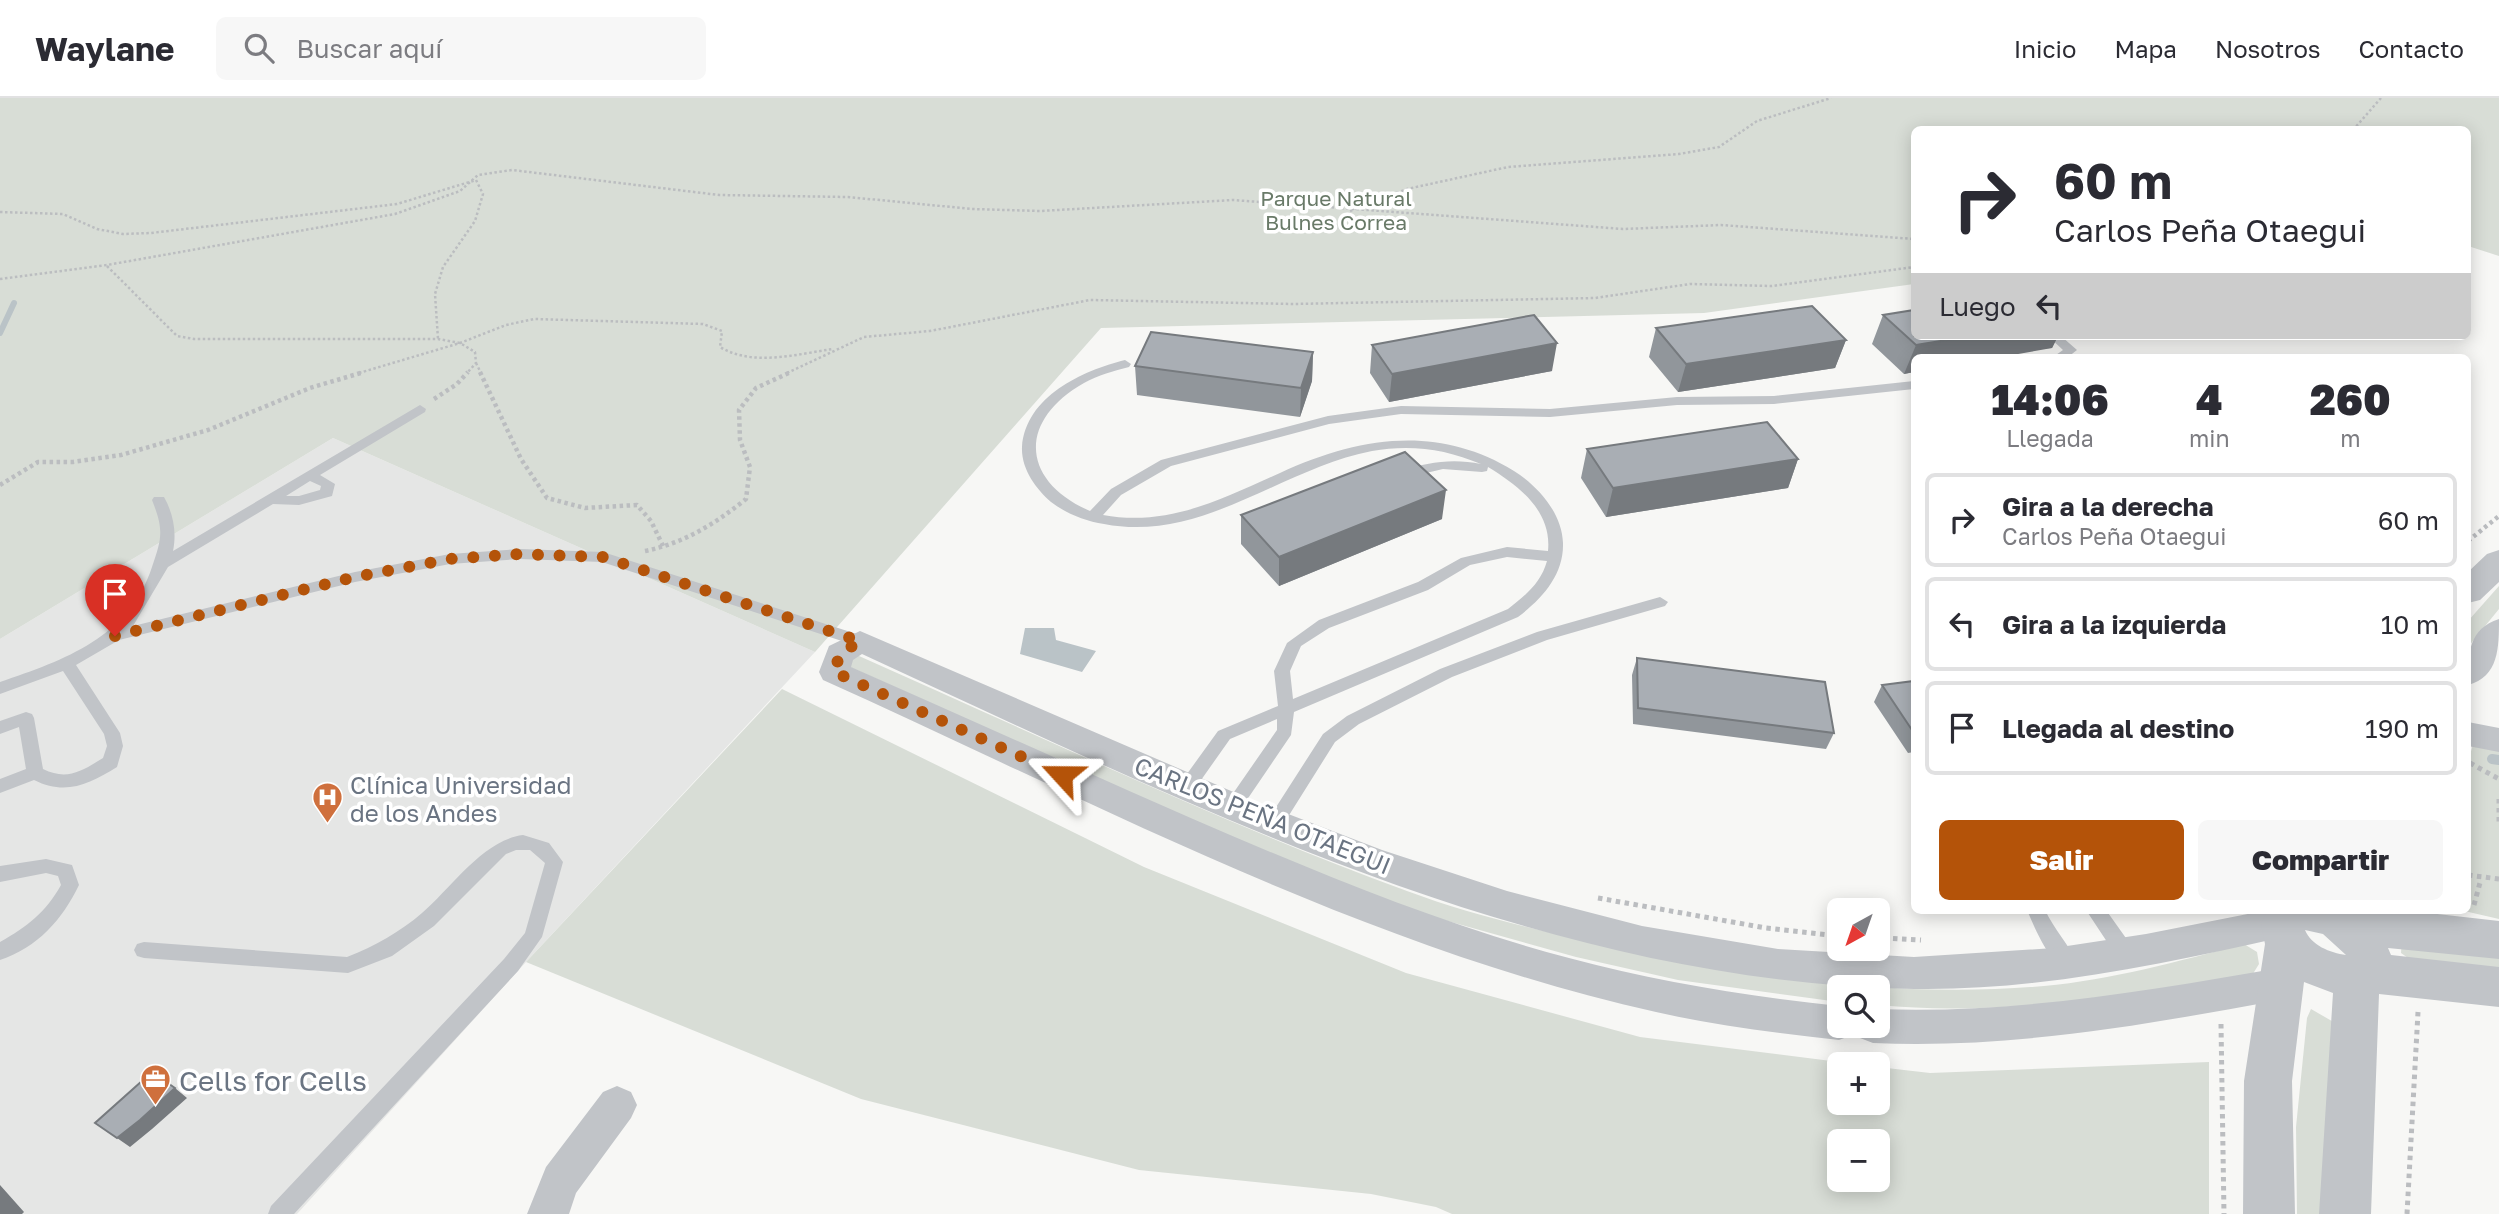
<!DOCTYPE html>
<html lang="es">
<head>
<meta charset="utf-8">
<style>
  body { margin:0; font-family:"Golos Text",sans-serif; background:#f7f7f7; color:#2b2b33; height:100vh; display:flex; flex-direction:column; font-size:26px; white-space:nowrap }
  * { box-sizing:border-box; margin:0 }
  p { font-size:23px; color:#7c7c81 }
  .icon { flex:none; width:38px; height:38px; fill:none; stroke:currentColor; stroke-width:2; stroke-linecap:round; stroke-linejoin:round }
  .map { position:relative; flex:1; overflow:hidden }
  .drawer { position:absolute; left:1911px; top:256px; width:560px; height:560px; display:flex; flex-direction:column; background:#fff; border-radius:10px; box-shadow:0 4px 18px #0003 }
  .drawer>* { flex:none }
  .hud { position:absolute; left:1911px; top:28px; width:560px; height:214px; border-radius:10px; box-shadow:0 4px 18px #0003; background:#fff; color:#2b2b33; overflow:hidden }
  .needle { width:46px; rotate:220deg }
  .controls { position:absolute; left:1827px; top:800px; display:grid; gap:14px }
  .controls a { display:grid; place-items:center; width:63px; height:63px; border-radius:10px; background:#fff; box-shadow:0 4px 18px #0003; font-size:35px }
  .pin { position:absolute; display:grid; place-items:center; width:60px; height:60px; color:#fff; margin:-72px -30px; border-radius:50% 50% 50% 0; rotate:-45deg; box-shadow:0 0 7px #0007 }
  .pin .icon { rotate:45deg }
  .me { position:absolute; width:77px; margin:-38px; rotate:294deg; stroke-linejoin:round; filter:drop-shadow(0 0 5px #0008) }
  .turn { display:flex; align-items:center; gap:24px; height:147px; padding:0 28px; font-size:32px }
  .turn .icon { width:91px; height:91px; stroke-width:2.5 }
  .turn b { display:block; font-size:49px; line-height:60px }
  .then { display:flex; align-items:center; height:66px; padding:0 28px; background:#0003; gap:14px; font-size:26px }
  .eta { display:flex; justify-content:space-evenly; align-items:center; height:119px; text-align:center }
  .eta b { font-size:42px; font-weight:800; line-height:49px }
  .primary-button { display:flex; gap:14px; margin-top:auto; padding:14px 28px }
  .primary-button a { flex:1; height:80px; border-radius:10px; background:#b45309; color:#fff; font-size:28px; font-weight:800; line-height:80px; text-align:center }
  .primary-button a+a { background:#f7f7f7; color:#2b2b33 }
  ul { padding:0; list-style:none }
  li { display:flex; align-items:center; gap:21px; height:94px; margin:0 14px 10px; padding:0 14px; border:4px solid #e1e1e2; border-radius:10px }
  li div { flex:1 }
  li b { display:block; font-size:26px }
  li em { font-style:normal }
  header { display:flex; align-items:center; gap:42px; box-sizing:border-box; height:98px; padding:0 35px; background:#fff; border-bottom:2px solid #e1e1e2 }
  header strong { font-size:33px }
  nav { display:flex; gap:38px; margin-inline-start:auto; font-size:24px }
  .search { width:490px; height:63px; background:#f7f7f7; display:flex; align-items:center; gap:18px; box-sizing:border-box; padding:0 24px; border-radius:10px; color:#7c7c81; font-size:26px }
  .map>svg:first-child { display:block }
  .built { fill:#e5e6e5 }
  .green { fill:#d8ddd6; fill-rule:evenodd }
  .water { fill:#bac3c7 }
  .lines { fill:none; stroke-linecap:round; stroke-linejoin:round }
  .stream-far1 { stroke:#bac3c7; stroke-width:6 }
  .stream { stroke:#bac3c7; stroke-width:10 }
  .path-far2 { stroke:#bbbdc0; stroke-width:2.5; stroke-dasharray:2.5 2.5; stroke-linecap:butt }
  .path-far1 { stroke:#bbbdc0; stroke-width:4.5; stroke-dasharray:3.5 3.5; stroke-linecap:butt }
  .path { stroke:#bbbdc0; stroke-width:5; stroke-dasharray:4.5 4.5; stroke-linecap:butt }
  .service { fill:#c1c4c8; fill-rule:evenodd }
  .minor { fill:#c1c4c8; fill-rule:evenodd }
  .tertiary { fill:#c1c4c8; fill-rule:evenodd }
  .wall { fill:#91969b }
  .shaded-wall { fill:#767a7e }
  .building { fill:#a9aeb4; stroke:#767a7e; stroke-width:2 }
  .route { stroke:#b45309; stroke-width:12; stroke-dasharray:0 21.6 }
  .labels { text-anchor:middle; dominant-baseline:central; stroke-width:7; stroke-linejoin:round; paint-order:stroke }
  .far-park-label { font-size:21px; fill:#697a68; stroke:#fff }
  .poi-label { font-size:24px; fill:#6a7482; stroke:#fff; text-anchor:start }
  .street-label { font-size:24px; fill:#6a7482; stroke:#fff }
  .near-poi-label { font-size:28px; fill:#6a7482; stroke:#fff; text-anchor:start }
</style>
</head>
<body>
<header>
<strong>Waylane</strong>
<div class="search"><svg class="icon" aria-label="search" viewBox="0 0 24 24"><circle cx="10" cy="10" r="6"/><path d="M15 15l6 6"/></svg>Buscar aquí</div>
<nav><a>Inicio</a><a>Mapa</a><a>Nosotros</a><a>Contacto</a></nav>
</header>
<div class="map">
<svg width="2499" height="1116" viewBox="0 0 2499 1116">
  <rect width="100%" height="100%" fill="#f7f7f5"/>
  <path class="built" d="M333,340l482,214 -289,310 -229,252h-297v-575z"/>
  <path class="green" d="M0,0h2499v158l-31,-10v-116h-554v154l-210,29 -603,15 -286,324 -482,-214 -333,201z
    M2499,488v23l-31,38v-26z
    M852,558h7c181,80 362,167 548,235 67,25 135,40 204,55 143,31 287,53 433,40 67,-6 135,-25 200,-42l13,8 2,12 -8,13c-123,18 -249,40 -373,28v-18h-39v15l-161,-22 -102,-23 -175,-49 -138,-56 -413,-185z
    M782,591l362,178 262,106 234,64 215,27h-16v38h39v-35l52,6 279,-11v152h-757l-16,-7 -65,-13 -232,-24 -278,-71 -335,-137zM1839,1043h39v39h-39z
    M2474,643l25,5v173l-39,-9h8v-148z
    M2402,840l97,11v21l-91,-12 -7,-5z
    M2311,911l26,15 -13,190h-27l-1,-87 11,-109z"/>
  <path class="water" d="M1025,530h29l2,12 40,11 -14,21 -62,-18z"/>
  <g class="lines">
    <path class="stream-far1" d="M0,235l14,-30"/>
    <path class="stream" d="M2492,661l7,1"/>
    <path class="path-far2" d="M2353,32l28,-32
      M1350,113l57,-22 101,-22 171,-13 40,-7 38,-26 74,-23
      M0,114l63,2 34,15 26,5 28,-1 246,-29 79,-24 7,14 -8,27 -32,46 -8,27 3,45
      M107,168l70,70 17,3h244l22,4 15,9 1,11 -9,10
      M0,181l107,-14 288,-51 65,-23 18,-16 34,-5 207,25 129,2 124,12 68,2 193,-11 390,29 98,-4 193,14
      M476,265l5,10
      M359,275l101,-30 46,-18 28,-6 169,5 19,7 -2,16c33,20 77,7 113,2
      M787,275l77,-36 66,-6 160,-31 204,4 301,-6 95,-14 82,2 142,-19"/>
    <path class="path-far1" d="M480,274l41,87 26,39 38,10 52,-3 14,16 13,27
      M434,301l23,-15 11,-12
      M0,387l38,-23h35l48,-7 87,-25 102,-42 54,-16
      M2468,443l31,-25
      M645,453c39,-8 70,-27 101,-52l4,-32 -10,-27 -1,-30 17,-22 35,-16"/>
    <path class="path" d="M2470,665l29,16
      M2499,701v25
      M2468,777l31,4
      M1598,800l168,30 73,8
      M2474,807l7,-26
      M1884,840l37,2
      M2221,926l3,190
      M2407,1116l11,-202"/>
    <path class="service" d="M2048,238h13l16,14 -9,7h-15l10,-7z
      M1125,262l6,4 -2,3c-15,4 -31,8 -45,16 -67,38 -63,98 6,128l21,-22 50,-29 167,-44 73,-10 149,3 127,-12 97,-1 140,-15v8l-140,15 -97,1 -127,12 -149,-3 -72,10 -158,42 -50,29 -18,20c65,12 119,-16 177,-42 79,-36 157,-49 234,-2 24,15 48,42 49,72 1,32 -21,56 -45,74l-224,95 -3,23 -51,75 -6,2 -6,-2 -3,-5 52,-75v-11l-47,20 -36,51 -6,2 -6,-2 -3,-5 39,-54 60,-25 -4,-35 13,-28 32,-23 99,-38 43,-24 46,-11 41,4c4,-40 -29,-65 -60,-84l-1,4 -5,1 -39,-3 -38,9 -7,-4 2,-3c28,-9 53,-13 81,-7 -35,-15 -71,-20 -109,-13 -92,18 -170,92 -268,73 -19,-3 -37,-10 -53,-22 -15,-13 -30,-33 -29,-55 4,-51 60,-76 103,-87zM1507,459l40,4c-6,22 -22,35 -39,48l-215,90 -3,-28 11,-25 28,-18 99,-38 42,-25z
      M420,307l6,4 -1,3 -105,63 15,9 -3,12 -33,9 -26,-1 -105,63 -35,59 222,-54 95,-18 70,-5 83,3 263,85 2,4 -2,4h-12l-252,-83 -82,-3 -70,5 -95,18 -236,58 -43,25 44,68 3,13 -6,21c-28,17 -51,29 -83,13l-34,13v-14l26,-10 -7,-42 -19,7v-13l26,-9 6,2 2,4 9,51c24,12 39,2 60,-11l4,-12 -3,-12 -41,-63 -63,23v-12c65,-22 129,-45 152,-115 10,-29 12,-37 0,-67l2,-3h10c9,16 13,35 9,54zM310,383l11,5 -1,4 -21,6h-13z
      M1660,499l8,5 -3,4 -118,34 -95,37 -93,47 -24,18 -54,86 -6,2 -6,-2 -3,-5 3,-5 54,-84 24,-18 93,-47 97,-37z
      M523,737l26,8 14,19 -21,75 -24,34 -224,243h-26l3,-8 233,-247 21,-26 20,-70 -15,-13h-14l-10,4 -72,72 -42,30 -44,17 -204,-15 -7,-2 -3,-6 3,-6 7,-2 203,15c28,-11 53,-25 75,-44 30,-26 61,-73 101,-78z
      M46,761l26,6 7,20c-17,35 -41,62 -79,75v-18c27,-15 46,-30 61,-57l-3,-9 -12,-3 -46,9v-16z
      M2027,812h18c9,19 24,35 33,54l-3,6c-21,7 -41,-44 -48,-60z
      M2086,812h20l27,38 3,6 -3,6 -7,2 -7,-2z"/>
    <path class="minor" d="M860,533l392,169 130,50 125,41 135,35 136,23 136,8 140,-9 92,-14 122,-24 27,1 6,11 -6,11 -12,4c-120,27 -245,54 -369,52 -374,-7 -719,-182 -1052,-335l-9,6 -2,7c114,50 228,102 342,152 123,53 247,105 376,139 89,24 178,38 270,48v20h39v-17c136,5 268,-18 402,-41l13,5 5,11 -5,11 -13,5c-136,25 -269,49 -407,43l-13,-5 -5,-10 -3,7 -13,5c-61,-7 -123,-14 -183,-28 -292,-65 -562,-210 -833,-332l-4,-8 10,-26z
      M2468,624l31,6v24l-31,-6z
      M617,988l14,6 6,13 -6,13 -55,75 -7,21h-42l19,-47 57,-75z"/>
    <path class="tertiary" d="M2499,452v32l-19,18 -12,3v-31l19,-18z
      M2499,521c0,28 0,58 -31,66 0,-28 -1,-56 31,-66z
      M2268,812h134l97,11v38l-111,-11 3,7 108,12v40l-120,-13 -8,220h-52l14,-221 -29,-11 -12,99 3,133h-52l1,-133 21,-137 -4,-20zM2305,832l18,4 23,21c-16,-2 -35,-10 -41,-25z"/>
  </g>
  <path class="wall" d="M1883,217l31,21h144l-6,12 -138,9v15l-10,2 -32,-30z
    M1656,230l190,12 -11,28 -157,24 -29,-35z
    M1372,247l180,26 -163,31 -19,-29z
    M1313,254l-1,29 -12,36 -163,-22 -2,-29z
    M1587,351l211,10 -10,29 -182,29 -25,-39z
    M1241,417l201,4 -163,67 -38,-42z
    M1637,560l197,75 -8,16 -193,-25 -1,-49z
    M1914,583v71l-6,1 -34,-51 8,-17z"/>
  <path class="shaded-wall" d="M1971,238h87l-6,12 -51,9h-87v15l-10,2 12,-29z
    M1846,242l-11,28 -157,24 8,-28z
    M1557,245l-5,28 -163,31 3,-28z
    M1313,254l-1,29 -12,36 1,-29z
    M1798,361l-10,29 -182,29 7,-29z
    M1446,392l-4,29 -163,67v-29z
    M175,990l12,10 -35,31 -22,18 -13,-9z
    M0,1087l24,27 -2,2h-22z"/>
  <path class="building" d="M1812,208l34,34 -160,24 -30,-36z
    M1914,212v26h57l-55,9 -33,-30z
    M1534,217l23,28 -165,31 -20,-29z
    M1151,234l162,20 -12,36 -166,-22z
    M1767,324l31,37 -185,29 -26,-39z
    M1405,354l41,38 -167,67 -38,-42z
    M1637,560l188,24 9,51 -196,-25z
    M1914,583v52l-32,-48z
    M152,974l23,16 -35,32 -23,18 -22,-15z"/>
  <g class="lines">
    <path class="route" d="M115,538l240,-59 95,-18 70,-5 83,3 257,84 -20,13 -6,18 228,103"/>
  </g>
  <defs>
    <symbol id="hospital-pin" viewBox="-11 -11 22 30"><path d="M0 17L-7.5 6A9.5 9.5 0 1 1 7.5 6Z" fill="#cf703d" stroke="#fff"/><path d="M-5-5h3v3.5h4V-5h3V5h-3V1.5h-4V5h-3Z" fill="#fff"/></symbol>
    <symbol id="office-pin" viewBox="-11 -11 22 30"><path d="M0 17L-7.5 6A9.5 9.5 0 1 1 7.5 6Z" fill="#cf703d" stroke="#fff"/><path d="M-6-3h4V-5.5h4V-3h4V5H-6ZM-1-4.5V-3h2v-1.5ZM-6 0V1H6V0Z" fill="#fff"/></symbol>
  </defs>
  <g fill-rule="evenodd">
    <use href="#hospital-pin" x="310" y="682" width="35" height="47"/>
    <use href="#office-pin" x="138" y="964" width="35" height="47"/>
  </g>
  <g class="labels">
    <g class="far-park-label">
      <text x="1336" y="100">Parque Natural<tspan x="1336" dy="24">Bulnes Correa</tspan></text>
    </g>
    <g class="poi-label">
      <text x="350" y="686">Clínica Universidad<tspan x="350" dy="28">de los Andes</tspan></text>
    </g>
    <g class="street-label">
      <text transform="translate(1263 717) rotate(22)">CARLOS PEÑA OTAEGUI</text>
    </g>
    <g class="near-poi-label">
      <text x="179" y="982">Cells for Cells</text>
    </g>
  </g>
</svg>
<div class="controls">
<a><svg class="needle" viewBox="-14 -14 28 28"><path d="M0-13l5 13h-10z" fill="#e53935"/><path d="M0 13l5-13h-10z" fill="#7c7c81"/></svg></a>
<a><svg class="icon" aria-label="search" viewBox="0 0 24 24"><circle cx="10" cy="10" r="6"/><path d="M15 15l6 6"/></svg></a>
<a>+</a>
<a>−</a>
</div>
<div class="pin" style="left:115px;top:538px;background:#d93025"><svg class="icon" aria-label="arrive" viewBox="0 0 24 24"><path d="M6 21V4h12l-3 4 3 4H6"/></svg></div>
<svg class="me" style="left:1062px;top:677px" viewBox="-20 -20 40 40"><path d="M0-17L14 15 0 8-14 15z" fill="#b45309" stroke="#fff" stroke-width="4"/></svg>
<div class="hud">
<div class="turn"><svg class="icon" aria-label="right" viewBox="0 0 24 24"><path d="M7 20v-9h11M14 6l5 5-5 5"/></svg><div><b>60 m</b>Carlos Peña Otaegui</div></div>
<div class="then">Luego<svg class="icon" aria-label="left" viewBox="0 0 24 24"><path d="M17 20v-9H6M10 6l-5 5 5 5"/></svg></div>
</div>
<section class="drawer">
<div class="eta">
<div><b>14:06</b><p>Llegada</p></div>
<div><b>4</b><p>min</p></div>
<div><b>260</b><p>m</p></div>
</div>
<ul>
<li><svg class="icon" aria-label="right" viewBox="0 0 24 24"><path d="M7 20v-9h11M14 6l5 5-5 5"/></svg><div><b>Gira a la derecha</b><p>Carlos Peña Otaegui</p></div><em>60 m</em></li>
<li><svg class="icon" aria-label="left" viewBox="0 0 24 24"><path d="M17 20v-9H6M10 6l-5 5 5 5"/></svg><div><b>Gira a la izquierda</b></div><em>10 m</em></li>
<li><svg class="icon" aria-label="arrive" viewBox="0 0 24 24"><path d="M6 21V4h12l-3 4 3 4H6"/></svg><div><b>Llegada al destino</b></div><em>190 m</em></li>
</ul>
<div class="primary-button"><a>Salir</a><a>Compartir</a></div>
</section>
</div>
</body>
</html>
